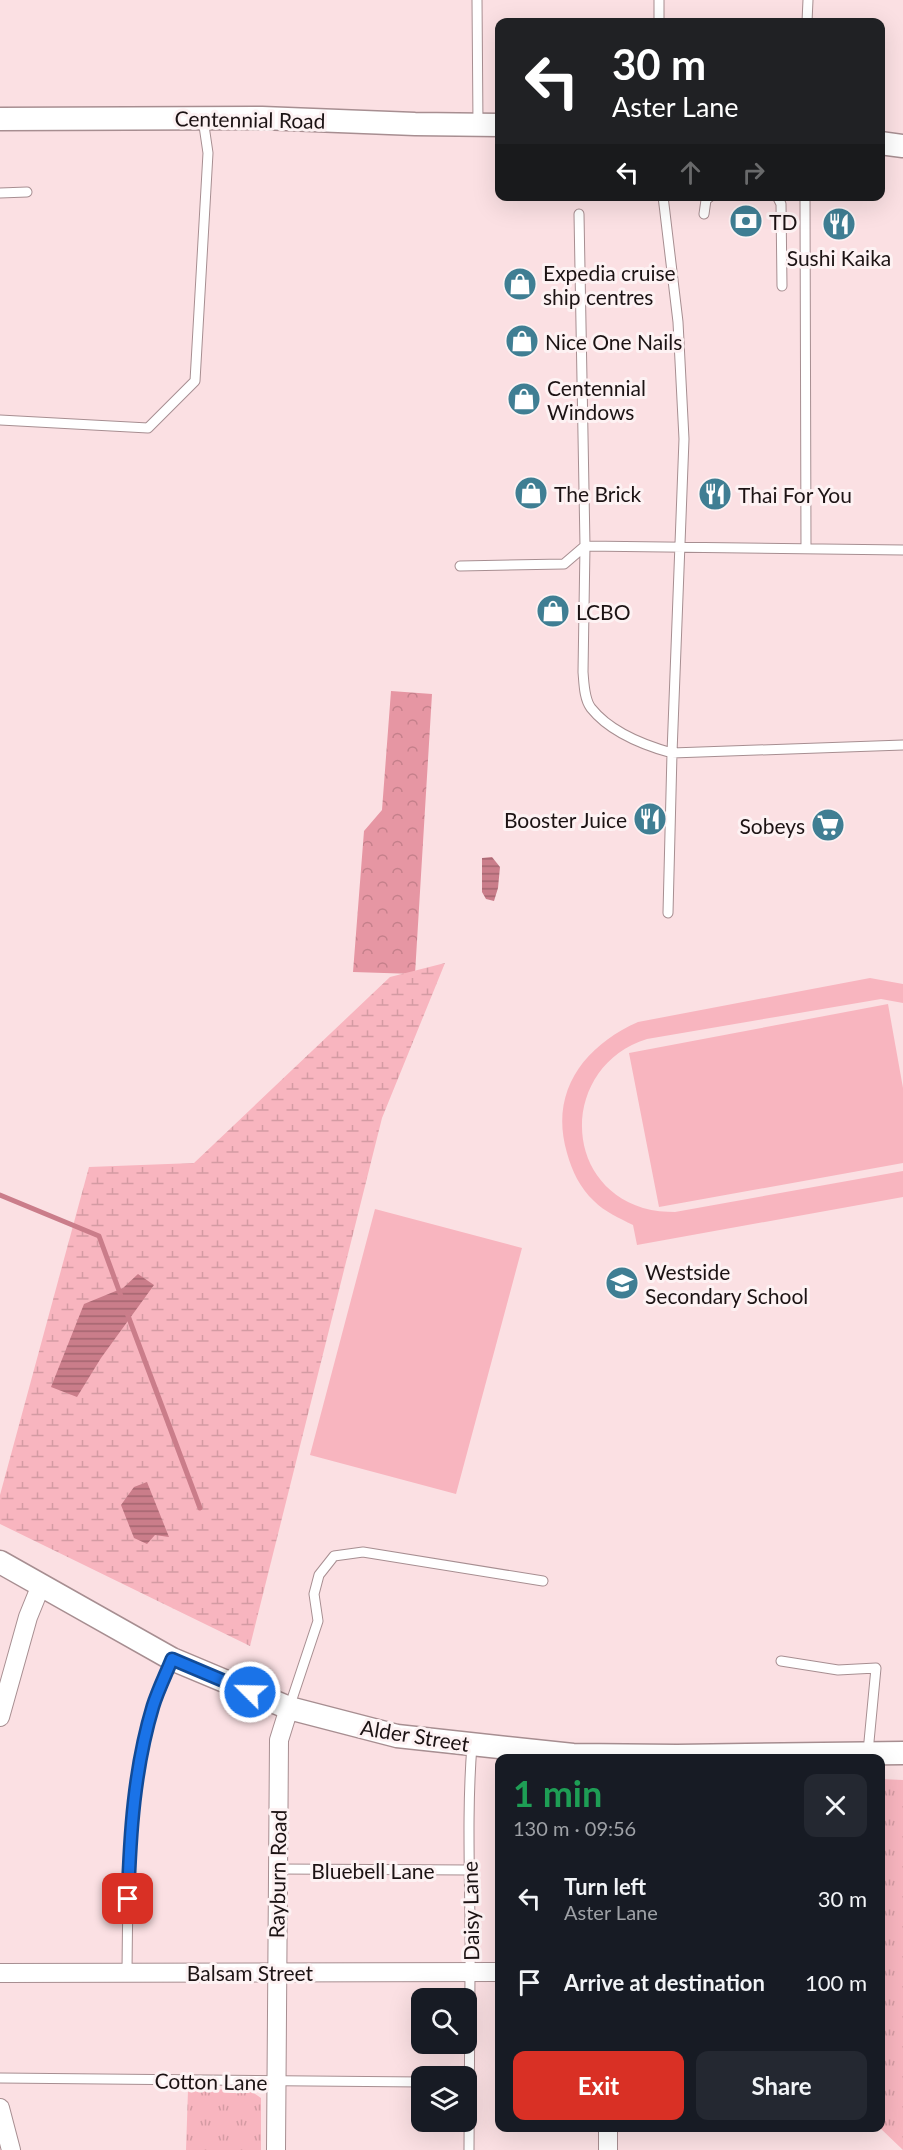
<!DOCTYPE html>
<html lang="en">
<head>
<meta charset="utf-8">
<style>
  body { margin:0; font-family:Lato,sans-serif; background:#242831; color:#f1f3f6; height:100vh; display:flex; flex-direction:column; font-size:22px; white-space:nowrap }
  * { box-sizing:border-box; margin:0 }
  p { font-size:20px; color:#9ea1a6 }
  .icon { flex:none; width:33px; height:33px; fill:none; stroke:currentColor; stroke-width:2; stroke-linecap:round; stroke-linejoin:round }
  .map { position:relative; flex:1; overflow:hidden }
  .panel { position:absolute; left:495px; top:1754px; width:390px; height:378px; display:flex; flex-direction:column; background:#171b24; border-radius:12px; box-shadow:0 6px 24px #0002 }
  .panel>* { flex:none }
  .hud { position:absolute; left:495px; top:18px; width:390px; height:183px; border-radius:12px; box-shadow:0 6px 24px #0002; background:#202124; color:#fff; overflow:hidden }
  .fabs { position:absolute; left:411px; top:1988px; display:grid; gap:12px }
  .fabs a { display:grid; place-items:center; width:66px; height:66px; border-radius:12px; background:#171b24; box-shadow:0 6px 24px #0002; font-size:30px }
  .pin { position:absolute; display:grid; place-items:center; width:51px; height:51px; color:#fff; margin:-26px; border-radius:12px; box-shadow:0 3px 9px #0006 }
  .me { position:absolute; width:66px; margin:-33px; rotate:293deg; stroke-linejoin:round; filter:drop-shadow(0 0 4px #0008) }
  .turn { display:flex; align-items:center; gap:21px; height:126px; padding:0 18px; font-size:27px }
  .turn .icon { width:78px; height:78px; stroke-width:2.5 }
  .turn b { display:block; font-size:42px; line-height:51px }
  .lanes { display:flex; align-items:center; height:57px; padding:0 18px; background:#0003; justify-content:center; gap:30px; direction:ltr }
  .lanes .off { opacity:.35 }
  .round { display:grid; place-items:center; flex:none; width:63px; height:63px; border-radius:12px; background:#242831 }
  .summary { display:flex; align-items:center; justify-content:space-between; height:102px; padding:0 18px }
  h1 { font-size:36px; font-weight:700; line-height:45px; color:#1e9e55 }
  .cta { display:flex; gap:12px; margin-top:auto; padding:12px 18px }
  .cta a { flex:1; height:69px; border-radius:12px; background:#d93025; color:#fff; font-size:24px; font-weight:700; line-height:69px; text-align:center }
  .cta a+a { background:#242831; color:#f1f3f6 }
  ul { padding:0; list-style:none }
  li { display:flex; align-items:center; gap:18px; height:84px; padding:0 18px }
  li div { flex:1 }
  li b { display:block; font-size:22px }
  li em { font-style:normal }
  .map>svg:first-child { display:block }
  .grass { fill:url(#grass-tufts) }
  .forest { fill:url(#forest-crowns) }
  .wetland { fill:url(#wetland-marsh) }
  .pitch { fill:#f8b5bf }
  .water { fill:url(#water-rules) }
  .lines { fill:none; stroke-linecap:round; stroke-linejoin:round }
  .stream { stroke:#ca7d8a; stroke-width:5 }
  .service-casing { stroke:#a78e91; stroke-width:11 }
  .minor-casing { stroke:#a78e91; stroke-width:20 }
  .tertiary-casing { stroke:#a78e91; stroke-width:25 }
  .service { stroke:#fff; stroke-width:9 }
  .minor { stroke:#fff; stroke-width:18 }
  .tertiary { stroke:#fff; stroke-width:22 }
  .route-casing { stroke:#114b97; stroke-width:15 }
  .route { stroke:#1a73e8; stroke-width:10 }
  .labels { text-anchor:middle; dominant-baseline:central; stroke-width:6; stroke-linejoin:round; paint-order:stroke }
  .street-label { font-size:21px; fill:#1c1314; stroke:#fdf2f3 }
  .poi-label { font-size:21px; fill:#1c1314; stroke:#fdf2f3; text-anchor:start }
</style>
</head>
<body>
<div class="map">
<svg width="903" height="2150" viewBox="0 0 903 2150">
  <defs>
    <pattern id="grass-tufts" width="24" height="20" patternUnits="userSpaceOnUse" patternTransform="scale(1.5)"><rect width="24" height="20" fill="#f8b5bf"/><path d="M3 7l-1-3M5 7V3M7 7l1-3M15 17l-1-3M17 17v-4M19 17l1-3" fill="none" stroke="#d49ba3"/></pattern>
    <pattern id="forest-crowns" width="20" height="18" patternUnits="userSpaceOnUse" patternTransform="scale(1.5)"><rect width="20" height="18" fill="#e696a3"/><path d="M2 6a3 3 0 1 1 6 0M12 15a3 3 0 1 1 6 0" fill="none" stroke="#c5808b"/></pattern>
    <pattern id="wetland-marsh" width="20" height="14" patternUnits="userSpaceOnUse" patternTransform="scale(1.5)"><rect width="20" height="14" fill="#f8b5bf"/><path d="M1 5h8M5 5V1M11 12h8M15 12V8" fill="none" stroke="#d49ba3"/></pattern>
    <pattern id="water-rules" width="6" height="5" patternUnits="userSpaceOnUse" patternTransform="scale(1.5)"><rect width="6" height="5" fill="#ca7d8a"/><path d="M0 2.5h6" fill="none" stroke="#a36570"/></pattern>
  </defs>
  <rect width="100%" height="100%" fill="#fbe0e3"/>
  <path class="grass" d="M881,1779l22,1v370l-24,-23h1z
    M248,2089l13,9v52h-75l2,-60z"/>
  <path class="forest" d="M391,691l41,3 -17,280 -62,-2 11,-141 18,-21z"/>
  <path class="wetland" d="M445,963l-63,155 -132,528 -250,-122v-29l89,-328 105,-4 196,-186z"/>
  <path class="pitch" d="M870,978l33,6v19l-22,-4 -234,40c-84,26 -88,143 -4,169 11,3 22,4 32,4l228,-41v26l-266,48 -4,-20c-14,-7 -28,-13 -39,-24 -14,-13 -22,-30 -27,-48 -18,-61 17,-107 71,-131z
    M888,1004l15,84v75l-244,44 -30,-154z
    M375,1209l147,39 -66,246 -146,-39z"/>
  <path class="water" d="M492,857l8,10 -2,21 -4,13 -8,-2 -4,-7v-34z
    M138,1274l16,11 -53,73 -24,39 -26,-10 33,-83 39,-16z
    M147,1482l22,55 -14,-2 -8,9 -13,-6 -13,-33 13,-18z"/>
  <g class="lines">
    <path class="stream" d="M0,1195l99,41 22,60
      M127,1313l73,195"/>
    <defs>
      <path id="service" d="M477,0l1,124
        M659,0v22
        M807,22l1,-22
        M0,193l27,-1
        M663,196l15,126 6,117 -12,314 -4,160
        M777,196l4,8 1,82
        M805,196l1,353
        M579,214l6,332 -2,126c1,11 1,27 8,36 19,24 52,37 81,45l231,-8
        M704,214l2,-14 5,-4
        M0,420l148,8 47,-47 13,-228 -5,-34
        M460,566l104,-2 21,-18 318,4
        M781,1661l57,9 38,-2 -8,84
        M289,1708l29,-87 -4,-27 5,-19 15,-19 29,-4 180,29
        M278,1869l191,1
        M127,1972c1,-89 0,-180 26,-266 5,-16 13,-32 19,-47
        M0,2078l422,4
        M469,2150c0,-59 1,-118 1,-178 1,-76 -4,-151 2,-227"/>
      <path id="minor" d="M0,1717l28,-100 13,-32
        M0,1973l500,-1
        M0,2108l11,42
        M276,2150l3,-410 10,-32
        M608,2150v-23"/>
      <path id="tertiary" d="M0,119l262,-1 153,6 85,1
        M880,143l23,3
        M0,1562l172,97 117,49 108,28 176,19 104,1 226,-3"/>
    </defs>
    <use href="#service" class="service-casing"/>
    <use href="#minor" class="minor-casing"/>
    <use href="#tertiary" class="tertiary-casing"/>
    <use href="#service" class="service"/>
    <use href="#minor" class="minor"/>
    <use href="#tertiary" class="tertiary"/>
  </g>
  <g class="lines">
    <defs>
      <path id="route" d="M128,1899c2,-65 6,-130 25,-193 5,-16 13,-32 19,-47l78,33"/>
    </defs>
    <use href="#route" class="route-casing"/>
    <use href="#route" class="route"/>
  </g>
  <defs>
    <symbol id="bank-disc" viewBox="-11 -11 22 22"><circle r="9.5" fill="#3f7e93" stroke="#fdf2f3"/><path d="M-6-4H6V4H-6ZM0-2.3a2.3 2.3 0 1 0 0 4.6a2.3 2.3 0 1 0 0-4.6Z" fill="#fff"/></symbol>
    <symbol id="restaurant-disc" viewBox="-11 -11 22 22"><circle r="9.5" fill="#3f7e93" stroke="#fdf2f3"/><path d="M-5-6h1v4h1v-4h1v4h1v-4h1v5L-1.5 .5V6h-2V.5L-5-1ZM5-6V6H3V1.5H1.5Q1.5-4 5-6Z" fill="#fff"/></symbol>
    <symbol id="shop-disc" viewBox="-11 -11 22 22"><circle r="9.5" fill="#3f7e93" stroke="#fdf2f3"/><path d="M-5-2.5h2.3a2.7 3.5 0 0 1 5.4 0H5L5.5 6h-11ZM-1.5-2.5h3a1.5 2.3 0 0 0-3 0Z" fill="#fff"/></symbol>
    <symbol id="supermarket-disc" viewBox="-11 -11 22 22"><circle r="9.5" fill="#3f7e93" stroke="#fdf2f3"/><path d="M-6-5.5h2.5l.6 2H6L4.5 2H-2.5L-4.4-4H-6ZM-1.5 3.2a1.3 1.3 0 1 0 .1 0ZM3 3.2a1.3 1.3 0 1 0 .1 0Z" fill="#fff"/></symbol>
    <symbol id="school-disc" viewBox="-11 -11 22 22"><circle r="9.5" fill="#3f7e93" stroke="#fdf2f3"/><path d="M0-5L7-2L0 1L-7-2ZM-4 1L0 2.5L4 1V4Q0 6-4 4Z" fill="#fff"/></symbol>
  </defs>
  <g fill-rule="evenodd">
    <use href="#bank-disc" x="727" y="202" width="38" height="38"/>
    <use href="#restaurant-disc" x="820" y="205" width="38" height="38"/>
    <use href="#shop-disc" x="501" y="265" width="38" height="38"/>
    <use href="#shop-disc" x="503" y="322" width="38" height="38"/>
    <use href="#shop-disc" x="505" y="380" width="38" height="38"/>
    <use href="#shop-disc" x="512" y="474" width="38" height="38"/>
    <use href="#restaurant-disc" x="696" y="475" width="38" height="38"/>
    <use href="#shop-disc" x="534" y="592" width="38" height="38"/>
    <use href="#restaurant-disc" x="631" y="800" width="38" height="38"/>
    <use href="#supermarket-disc" x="809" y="806" width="38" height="38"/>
    <use href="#school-disc" x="603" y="1264" width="38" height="38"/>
  </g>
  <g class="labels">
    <g class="street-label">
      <text transform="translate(250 119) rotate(1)">Centennial Road</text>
      <text transform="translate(415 1735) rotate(9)">Alder Street</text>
      <text x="373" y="1870">Bluebell Lane</text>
      <text transform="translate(277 1874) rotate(-89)">Rayburn Road</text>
      <text transform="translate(470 1911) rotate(-91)">Daisy Lane</text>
      <text x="250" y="1972">Balsam Street</text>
      <text transform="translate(211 2081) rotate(1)">Cotton Lane</text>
    </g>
    <g class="poi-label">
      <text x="769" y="221">TD</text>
      <text x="839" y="257" text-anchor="middle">Sushi Kaika</text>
      <text x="543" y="272">Expedia cruise<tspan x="543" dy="24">ship centres</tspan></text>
      <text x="545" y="341">Nice One Nails</text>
      <text x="547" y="387">Centennial<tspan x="547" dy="24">Windows</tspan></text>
      <text x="554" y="493">The Brick</text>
      <text x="738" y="494">Thai For You</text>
      <text x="576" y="611">LCBO</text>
      <text x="627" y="819" text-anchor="end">Booster Juice</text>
      <text x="805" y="825" text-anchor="end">Sobeys</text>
      <text x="645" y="1271">Westside<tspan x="645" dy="24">Secondary School</tspan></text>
    </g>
  </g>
</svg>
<div class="fabs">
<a><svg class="icon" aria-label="search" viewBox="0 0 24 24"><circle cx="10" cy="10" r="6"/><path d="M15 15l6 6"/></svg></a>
<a><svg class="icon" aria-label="layers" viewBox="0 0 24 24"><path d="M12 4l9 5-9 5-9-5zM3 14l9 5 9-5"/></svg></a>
</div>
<div class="pin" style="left:128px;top:1899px;background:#d93025"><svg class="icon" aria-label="arrive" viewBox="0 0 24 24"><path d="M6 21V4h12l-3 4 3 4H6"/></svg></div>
<svg class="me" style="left:250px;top:1692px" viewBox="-20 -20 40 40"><circle r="17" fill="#1a73e8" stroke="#fff" stroke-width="3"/><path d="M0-11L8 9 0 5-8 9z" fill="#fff"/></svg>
<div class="hud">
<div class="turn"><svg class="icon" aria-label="left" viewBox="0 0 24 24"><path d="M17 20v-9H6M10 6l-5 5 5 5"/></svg><div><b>30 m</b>Aster Lane</div></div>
<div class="lanes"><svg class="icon" aria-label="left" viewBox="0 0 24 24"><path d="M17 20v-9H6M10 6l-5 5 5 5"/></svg><svg class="icon off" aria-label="ahead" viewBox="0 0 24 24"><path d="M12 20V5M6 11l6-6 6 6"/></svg><svg class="icon off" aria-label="right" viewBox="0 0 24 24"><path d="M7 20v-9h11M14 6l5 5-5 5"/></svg></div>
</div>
<section class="panel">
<div class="summary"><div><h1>1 min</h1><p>130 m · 09:56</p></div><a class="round"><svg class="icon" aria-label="close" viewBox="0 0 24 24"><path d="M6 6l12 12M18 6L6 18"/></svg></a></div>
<ul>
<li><svg class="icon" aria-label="left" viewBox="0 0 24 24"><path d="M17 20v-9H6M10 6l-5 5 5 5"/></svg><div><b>Turn left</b><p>Aster Lane</p></div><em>30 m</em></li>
<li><svg class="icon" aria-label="arrive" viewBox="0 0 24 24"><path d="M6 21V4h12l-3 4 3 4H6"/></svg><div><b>Arrive at destination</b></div><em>100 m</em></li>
</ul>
<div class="cta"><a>Exit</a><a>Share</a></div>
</section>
</div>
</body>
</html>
